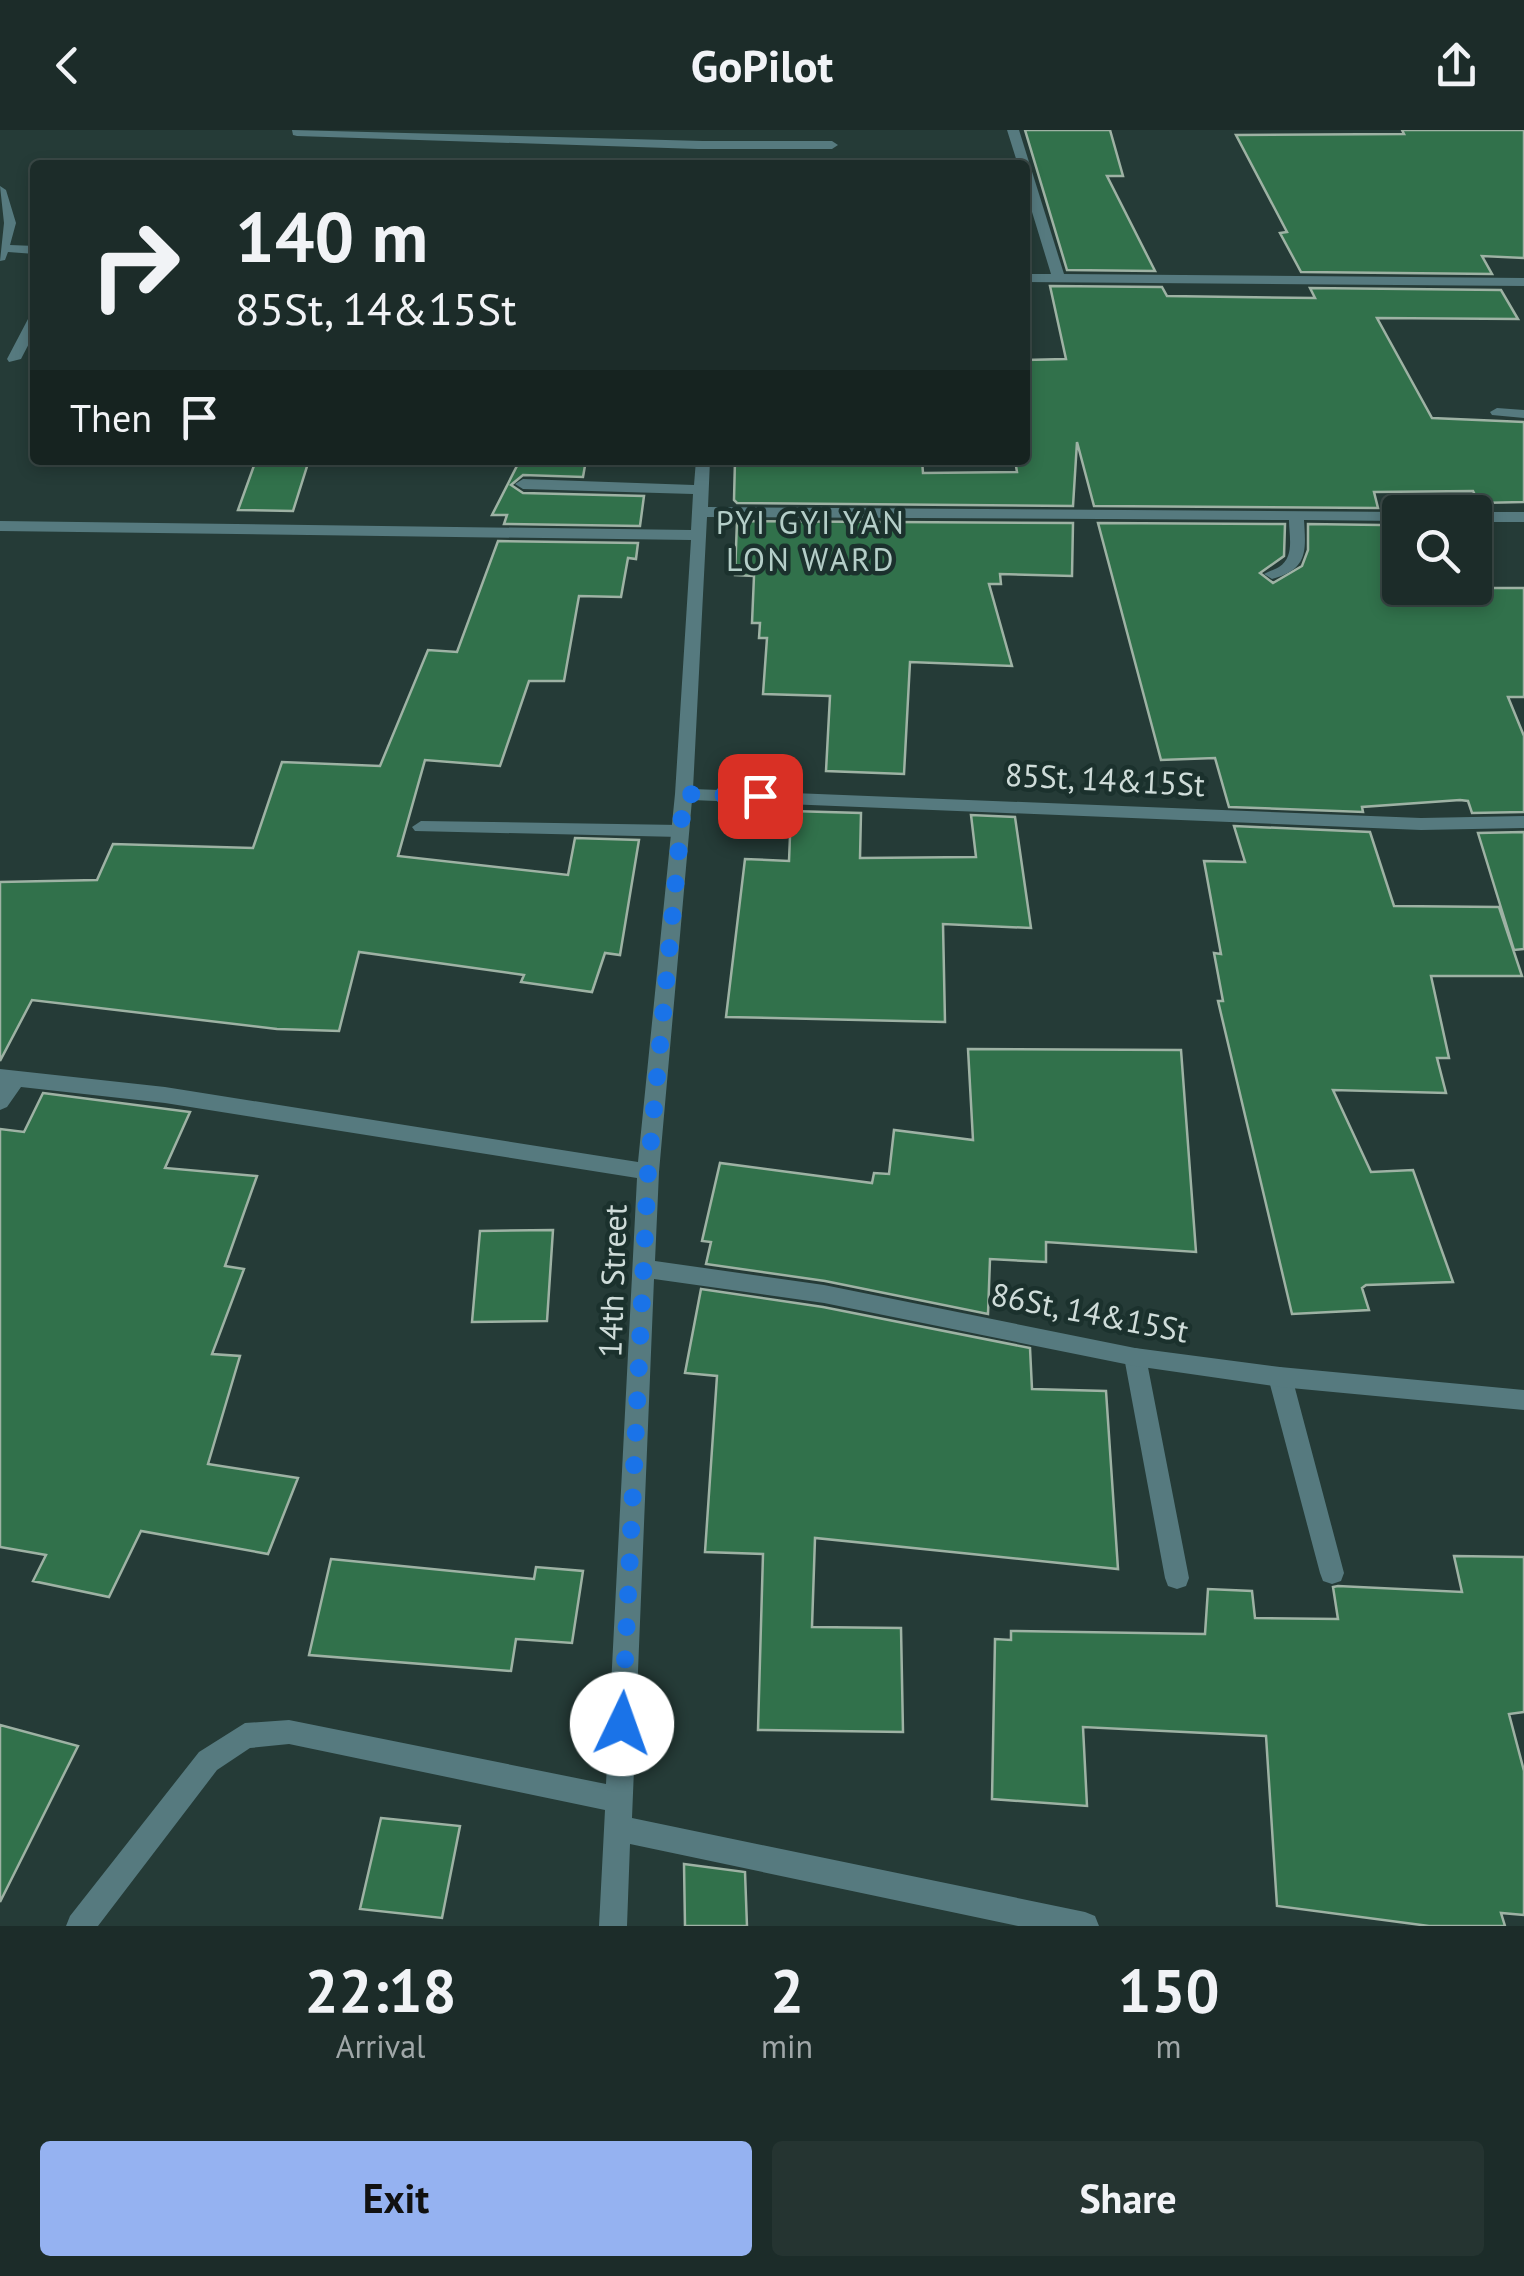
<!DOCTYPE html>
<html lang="en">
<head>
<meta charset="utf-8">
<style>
  body { margin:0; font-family:"PT Sans",sans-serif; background:#253431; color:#f1f3f6; height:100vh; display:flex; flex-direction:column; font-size:38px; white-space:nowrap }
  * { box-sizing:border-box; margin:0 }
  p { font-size:32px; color:#a0a7a8 }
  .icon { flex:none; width:55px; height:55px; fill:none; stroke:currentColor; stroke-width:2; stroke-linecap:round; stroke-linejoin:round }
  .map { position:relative; height:1796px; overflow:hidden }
  .panel { display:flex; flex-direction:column; background:#1c2c29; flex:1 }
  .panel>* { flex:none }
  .top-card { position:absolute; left:30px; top:30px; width:1000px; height:305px; border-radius:10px; box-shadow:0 5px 15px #0003,0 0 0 2px #3a4846; background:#1c2c29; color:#f1f3f6; overflow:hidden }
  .controls { position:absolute; left:1382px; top:365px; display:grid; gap:20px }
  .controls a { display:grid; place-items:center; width:110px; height:110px; border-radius:10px; background:#1c2c29; box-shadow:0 5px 15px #0003,0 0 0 2px #3a4846; font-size:50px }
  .pin { position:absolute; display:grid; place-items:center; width:85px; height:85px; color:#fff; margin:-42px; border-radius:20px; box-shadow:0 5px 15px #0006 }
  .me { position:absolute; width:110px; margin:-55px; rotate:3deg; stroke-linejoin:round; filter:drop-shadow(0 0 8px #0008) }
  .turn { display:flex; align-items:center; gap:35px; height:210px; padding:0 40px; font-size:45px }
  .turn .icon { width:130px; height:130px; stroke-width:2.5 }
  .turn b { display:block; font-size:70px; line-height:85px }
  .then { display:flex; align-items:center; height:95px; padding:0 40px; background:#0003; gap:20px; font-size:38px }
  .eta { display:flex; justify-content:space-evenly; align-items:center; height:170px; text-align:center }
  .eta b { font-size:60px; font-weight:700; line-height:70px }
  .button { display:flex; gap:20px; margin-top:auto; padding:20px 40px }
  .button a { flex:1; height:115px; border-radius:10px; background:#95b2f1; color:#111; font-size:40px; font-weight:700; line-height:115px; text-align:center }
  .button a+a { background:#253431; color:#f1f3f6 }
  header { display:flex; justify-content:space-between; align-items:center; height:130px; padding:0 40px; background:#1c2c29; font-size:45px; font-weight:700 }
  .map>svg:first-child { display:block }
  .building { fill:#31714b; stroke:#9eb2a4; stroke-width:2.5 }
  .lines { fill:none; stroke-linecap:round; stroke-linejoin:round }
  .lane { fill:#567a7f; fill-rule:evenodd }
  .street { fill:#567a7f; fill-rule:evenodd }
  .route { stroke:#1a73e8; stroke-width:18; stroke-dasharray:0 32.4 }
  .labels { text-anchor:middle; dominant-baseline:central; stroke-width:9; stroke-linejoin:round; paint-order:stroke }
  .far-quarter-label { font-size:32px; letter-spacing:2.5px; fill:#b4cec8; stroke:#1b312d }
  .street-label { font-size:32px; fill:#cfdcd9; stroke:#1b312d }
</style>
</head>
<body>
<header><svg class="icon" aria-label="back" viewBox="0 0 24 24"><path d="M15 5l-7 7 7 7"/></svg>GoPilot<svg class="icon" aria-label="share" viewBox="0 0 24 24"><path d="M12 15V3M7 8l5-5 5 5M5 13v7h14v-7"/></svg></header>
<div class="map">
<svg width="1524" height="1796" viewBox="0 0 1524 1796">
  <rect width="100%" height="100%" fill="#253b37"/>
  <path class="building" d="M1025,0h85l13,46h-16l48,95 -88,-1z
    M1402,0h122v128l-42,-2 10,18 -191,-2 -21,-39 7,-1 -51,-97 168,-1z
    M1050,156l112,1 5,9 148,2 -5,-10 191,2 17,29 -141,-1 55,100 92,4v80l-45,1 -6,-12 -99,1 4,16 -284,-2 -17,-64 -4,64 -336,-3 -3,-3 1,-40h187l1,13 94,-1 -2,-12h10v-100l41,-1z
    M256,330h53l-16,51 -55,-1z
    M520,330h66l-3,17 -60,-2 -12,10 12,8 121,3 -4,30 -136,-2 3,-9h-15z
    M737,391l336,2 -1,53 -72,-2 1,10h-12l23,82 -102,-4 -6,112 -78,-3 4,-75 -67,-2 4,-56h-8l1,-15h-8l2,-47 -19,-1z
    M1098,393l187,1 -1,32 -24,17 13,10 29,-17 6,-16v-26l73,1 15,63h128v109h-16l16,39v76l-52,1 -4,-12 -8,-1 -98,7 1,5 -134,-5 -14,-49 -54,2z
    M498,411l140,2 -2,16 -8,-1 -7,39 -42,-1 -15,85h-35l-29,85 -75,-6 -27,96 170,19 7,-37 64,2 -19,115 -15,-2 -13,39 -71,-10 3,-7 -165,-23 -20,79 -62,-2 -245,-29 -32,61v-179l97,-2 16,-36 140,4 29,-86 98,4 48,-116 29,2z
    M791,681l70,2 -1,45 116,-1 -5,-42 44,2 16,111 -88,-4 2,98 -219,-5 19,-158 44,2z
    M1234,696l136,6 24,74 105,1 23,69h-91l18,82h-12l9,35 -113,-3 38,82 42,-2 40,112 -87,3 -4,3 7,22 -77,4 -74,-313h5l-9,-48 7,1 -17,-93 41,1z
    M1524,702v117l-10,1 -36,-117z
    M968,919l213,1 15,202 -150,-10v20l-56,-3 -2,55 -163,-33 -119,-17 5,-22 -9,-1 18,-78 152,20 2,-10 15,1 5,-44 79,10z
    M43,963l147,19 -25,56 92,8 -32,90 19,3 -32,85 28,2 -32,108 90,14 -30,76 -127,-23 -32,66 -76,-16 13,-26 -46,-8v-418l24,3z
    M553,1100l-6,91 -75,1 8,-91z
    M701,1159l122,18 207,41 2,41 74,2 12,178 -303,-31 -3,89 89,1 2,104 -145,-2 5,-176 -58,-2 12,-176 -32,-3z
    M1454,1426l70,1v155l-15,2 15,57v144l-23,-2 4,13h-76l-152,-20 -11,-170 -183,-9 4,79 -95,-7 3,-160 16,1v-9l194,3 3,-45 44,2 3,27 83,1 -5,-32 5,-1 124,6z
    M331,1429l203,20 2,-12 47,4 -11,72 -56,-4 -5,32 -202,-16z
    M0,1595l78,21 -78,156z
    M381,1688l79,8 -18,92 -82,-9z
    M684,1734l61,8 2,54h-62z"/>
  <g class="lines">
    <path class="lane" d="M1025,212l7,4 -1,9 -6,1z
      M421,691l259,4 9,6 -9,6 -265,-6 -3,-4z
      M1135,1218l8,2 3,7 43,221 -3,8 -9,3 -9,-3 -3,-8 -41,-221 3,-7z
      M1280,1237l8,3 4,7 52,196 -3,8 -9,3 -9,-3 -3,-8 -52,-196 4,-7z"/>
    <path class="street" d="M292,0l411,11h129l6,4 -6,4h-134l-401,-13 -4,-1z
      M1007,0h12l45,144 460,4v8l-499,-4v-8h26l-26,-85v-24h-7z
      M0,56l6,4 10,33 -6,22 25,1v8l-27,-2 -3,8 -5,1 4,-38z
      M35,185v17l-14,27 -12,3 -2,-3 21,-40z
      M1497,278l27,2v8l-32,-3 -2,-3z
      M696,330h14l-2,47 696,5h-4v9l-96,-1c2,32 4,49 -32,59l-8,-5c5,-3 10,-4 15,-7 16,-10 10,-31 10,-47l-582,-3 -14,272 728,29 103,-2v12l-103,2 -729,-30 -33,372 -4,89 169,24 311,63 145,19 244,23v20l-244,-23 -145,-21 -311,-63 -170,-24 -22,539 453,94 10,4 4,10h-81l-388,-82 -3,82h-28l6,-116 -316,-66 -39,4 -33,22 -119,156h-32l4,-10 129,-164 46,-29 44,-3 317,64 31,-606 -472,-75 -144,-16 -14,20 -7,3v-41l165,18 473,75 37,-368 16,-254 -691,-9v-10l691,9 2,-36 -170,-5 -8,-5 8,-5 171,6z
      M1475,382h49v10h-49z"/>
  </g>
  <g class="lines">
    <path class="route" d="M622,1594l26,-552 36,-378 76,2"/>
  </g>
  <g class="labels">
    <g class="far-quarter-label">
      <text x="811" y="392">PYI GYI YAN<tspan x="811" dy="37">LON WARD</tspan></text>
    </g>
    <g class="street-label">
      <text transform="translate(1105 649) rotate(3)">85St, 14&amp;15St</text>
      <text transform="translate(612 1151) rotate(-88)">14th Street</text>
      <text transform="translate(1090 1182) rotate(11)">86St, 14&amp;15St</text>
    </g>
  </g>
</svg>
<div class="controls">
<a><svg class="icon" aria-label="search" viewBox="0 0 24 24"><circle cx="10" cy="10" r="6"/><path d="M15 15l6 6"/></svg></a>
</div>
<div class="pin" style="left:760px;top:666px;background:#d93025"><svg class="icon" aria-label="arrive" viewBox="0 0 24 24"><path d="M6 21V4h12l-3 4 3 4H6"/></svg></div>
<svg class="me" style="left:622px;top:1594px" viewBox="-20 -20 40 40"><circle r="19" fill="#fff"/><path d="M0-13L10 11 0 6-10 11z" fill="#1a73e8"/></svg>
<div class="top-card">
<div class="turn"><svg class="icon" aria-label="right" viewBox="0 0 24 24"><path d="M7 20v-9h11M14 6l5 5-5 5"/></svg><div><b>140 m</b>85St, 14&amp;15St</div></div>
<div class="then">Then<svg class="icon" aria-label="arrive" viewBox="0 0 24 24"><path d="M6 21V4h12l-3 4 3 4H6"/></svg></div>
</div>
</div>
<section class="panel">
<div class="eta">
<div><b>22:18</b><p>Arrival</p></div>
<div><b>2</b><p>min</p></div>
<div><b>150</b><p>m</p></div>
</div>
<div class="button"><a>Exit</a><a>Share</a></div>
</section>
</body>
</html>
